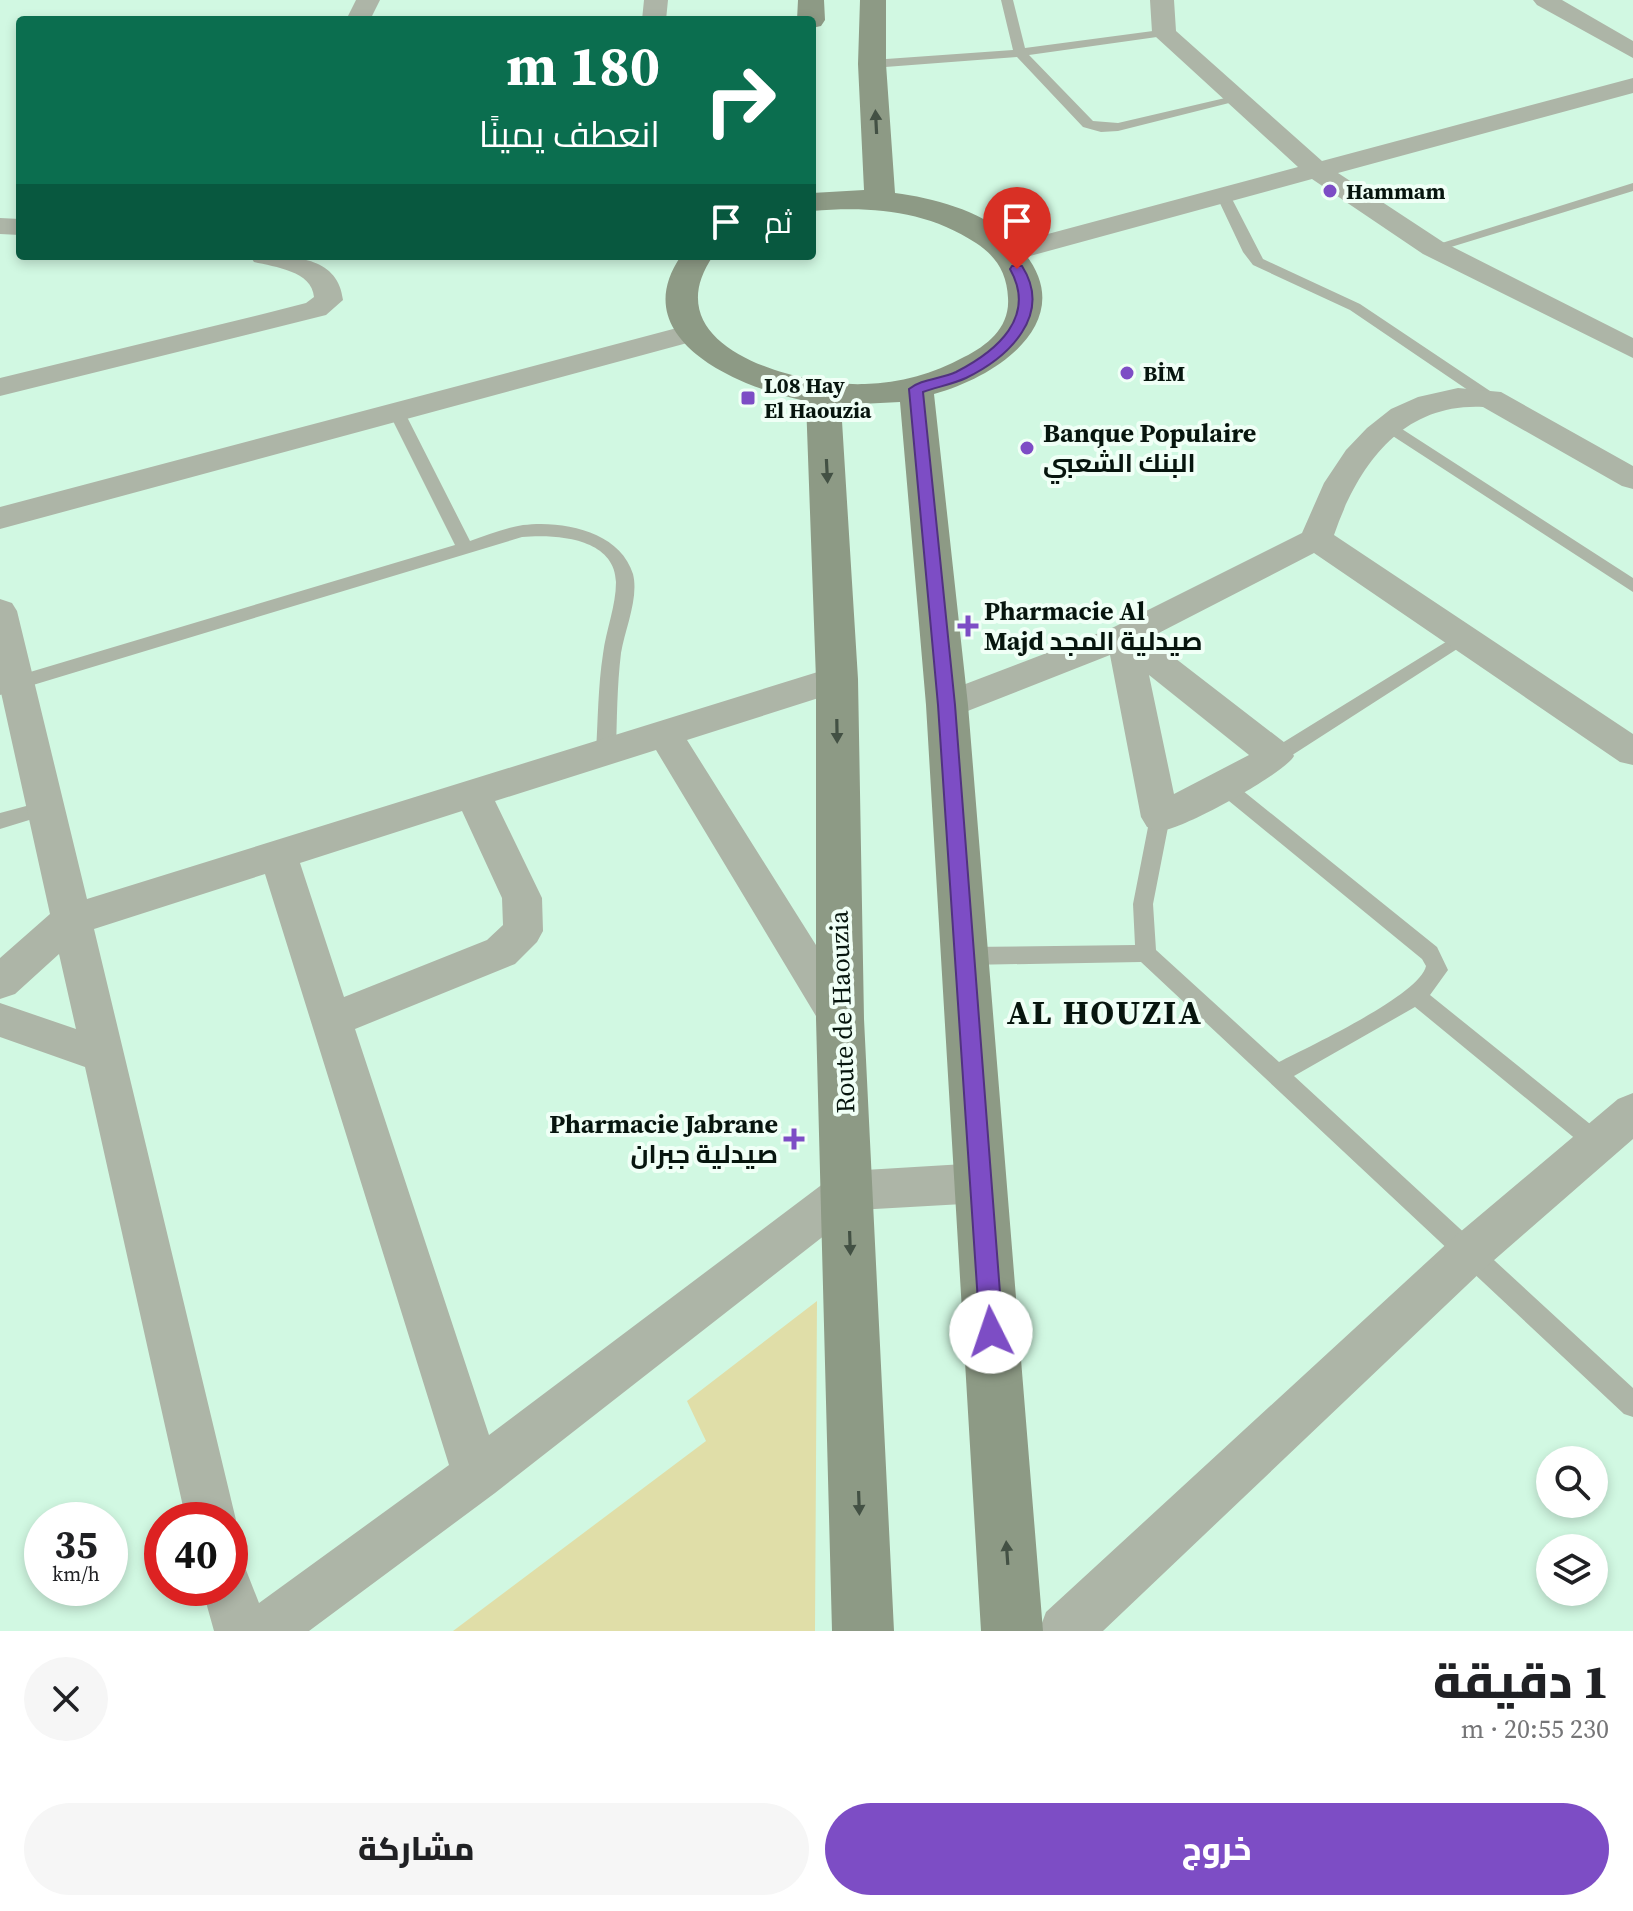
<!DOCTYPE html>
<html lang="ar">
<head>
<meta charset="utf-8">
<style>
  body { margin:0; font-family:"Source Serif 4",Cairo,serif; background:#f6f6f6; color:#202124; direction:rtl; height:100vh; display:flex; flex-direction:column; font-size:30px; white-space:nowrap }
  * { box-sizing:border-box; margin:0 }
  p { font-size:26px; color:#757577 }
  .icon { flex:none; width:44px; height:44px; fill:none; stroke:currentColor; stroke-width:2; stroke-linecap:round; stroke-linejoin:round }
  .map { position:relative; height:1631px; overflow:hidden; direction:ltr }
  .drawer { display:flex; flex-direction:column; background:#fff; flex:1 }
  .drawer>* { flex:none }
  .banner { position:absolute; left:16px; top:16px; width:800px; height:244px; border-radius:8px; box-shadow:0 4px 12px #0003; direction:rtl; background:#0b6e4f; color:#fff; overflow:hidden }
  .controls { position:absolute; left:1536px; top:1446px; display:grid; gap:16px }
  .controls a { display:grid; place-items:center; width:72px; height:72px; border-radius:50%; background:#fff; box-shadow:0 4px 12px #0003; font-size:40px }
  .speed { position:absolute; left:24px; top:1502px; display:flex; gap:16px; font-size:40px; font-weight:700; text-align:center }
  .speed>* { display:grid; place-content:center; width:104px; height:104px; border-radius:50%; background:#fff; box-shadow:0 4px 12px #0003; line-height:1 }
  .speed small { font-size:20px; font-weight:400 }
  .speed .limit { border:12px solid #d22; background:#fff; color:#111 }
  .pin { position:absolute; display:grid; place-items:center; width:68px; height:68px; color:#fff; margin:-82px -34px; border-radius:50% 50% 50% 0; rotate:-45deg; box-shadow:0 0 8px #0007 }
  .pin .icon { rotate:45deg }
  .me { position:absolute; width:88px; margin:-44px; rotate:356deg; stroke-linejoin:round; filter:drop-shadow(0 0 6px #0008) }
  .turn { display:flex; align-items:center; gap:28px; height:168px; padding:0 24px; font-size:36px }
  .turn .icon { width:104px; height:104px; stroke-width:2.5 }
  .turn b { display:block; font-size:56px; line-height:68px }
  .then { display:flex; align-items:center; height:76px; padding:0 24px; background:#0003; gap:16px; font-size:30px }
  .round { display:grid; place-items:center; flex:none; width:84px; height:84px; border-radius:42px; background:#f6f6f6 }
  .summary { display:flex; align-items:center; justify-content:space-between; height:136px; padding:0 24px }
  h1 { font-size:48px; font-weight:800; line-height:60px }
  .action { display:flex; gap:16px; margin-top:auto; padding:16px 24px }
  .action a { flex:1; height:92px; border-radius:48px; background:#7d4dc5; color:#fff; font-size:32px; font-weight:800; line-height:92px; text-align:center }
  .action a+a { background:#f6f6f6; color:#202124 }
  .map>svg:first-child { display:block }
  .green { fill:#e0dea8 }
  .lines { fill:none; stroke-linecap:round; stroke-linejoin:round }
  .lane { fill:#adb5a7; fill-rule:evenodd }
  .street { fill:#adb5a7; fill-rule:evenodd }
  .secondary { fill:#8d9a85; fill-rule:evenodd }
  .oneway { fill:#435144 }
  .route { fill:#7d4dc5; stroke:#513280; stroke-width:2 }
  .poi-dot { fill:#7d4dc5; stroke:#f0fff6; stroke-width:3 }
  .labels { text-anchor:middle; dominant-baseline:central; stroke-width:8; stroke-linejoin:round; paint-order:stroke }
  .far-poi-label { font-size:22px; font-weight:bold; fill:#07150e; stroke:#f0fff6; text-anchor:start }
  .poi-label { font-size:26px; font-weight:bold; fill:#07150e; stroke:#f0fff6; text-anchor:start }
  .street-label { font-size:26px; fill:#07150e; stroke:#f0fff6 }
  .district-label { font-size:34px; font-weight:bold; letter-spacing:2px; fill:#07150e; stroke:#f0fff6 }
</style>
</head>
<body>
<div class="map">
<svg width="1633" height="1631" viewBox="0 0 1633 1631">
  <rect width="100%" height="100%" fill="#d1f8e2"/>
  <path class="green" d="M817,1301l-2,330h-362l253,-190 -19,-40z"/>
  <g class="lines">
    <path class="lane" d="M1001,0h12l12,48 143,-19 2,3 -6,4 -135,19 64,66 25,2 120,-28 7,4 -127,32 -17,1 -18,-5 -66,-70 -145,11 -6,-4 6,-4 141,-10z
      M1633,183v8l-195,60 -5,1 -7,-4z
      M1224,193l7,4 32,62 97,45 136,91v6h-12l-134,-91 -97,-45 -10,-13 -26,-55z
      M396,406l8,5 66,130c17,-6 35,-13 53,-16 39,-5 97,6 110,49 6,24 -8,55 -12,79 -4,33 -4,66 -5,99l-3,5h-14l-3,-5c2,-32 2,-66 7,-98 3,-24 13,-48 13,-72 -1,-45 -62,-48 -94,-45l-522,158v-14l455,-136 -67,-134z
      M1388,420l245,158v14l-251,-163 -2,-4z
      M1462,632l9,6 -3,4 -185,119h-14l-3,-5 3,-5z
      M1225,780l7,2 205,165 11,23 -18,25 175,141 4,7 -4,7 -8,3 -8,-3 -174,-143 -121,69 339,312v29l-9,-3 -483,-452 -175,3 -8,-3 -3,-6 3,-6 8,-3 169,-2 -2,-41 17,-87 3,-5h14l3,5 -17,87 3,46 123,112c29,-15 141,-67 147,-96l-4,-7 -204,-167 -3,-5 3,-5z
      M45,801l7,2 3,5 -3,5 -52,16v-16z"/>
    <path class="street" d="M356,0h24l-10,20h-24z
      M644,0h24l-2,20h-24z
      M1150,0h24l2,31 146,130 311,-83v15l-295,80 105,69 190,96v20l-210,-104 -111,-75 -293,80 -10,2 -10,-2 -4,-6 4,-6 299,-80 -142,-130 -4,-5z
      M1533,0h29l71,41v17l-96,-53z
      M0,218l20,1v16l-20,-1z
      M250,256c36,0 88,-3 93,44l-17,15 -326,81v-18l267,-65 39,-10 8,-6c-2,-26 -39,-30 -60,-35z
      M692,324l10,3 5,6 -5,6 -702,190v-22z
      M1458,388l43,4 132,74v23l-11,-3 -139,-79c-81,-4 -125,58 -149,128l299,199v31l-13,-3 -306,-209 -165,85 140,108 5,10c-10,18 -115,76 -135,75 -5,0 -8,-3 -12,-4l-6,-10 -31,-162 -150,59 -13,4 -13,-4 -5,-9 5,-9 178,-68 190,-95 22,-50 22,-33 21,-22 24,-19 27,-12zM1149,675l100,80 -75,39z
      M0,599l12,4 5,8 70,288 750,-233 13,4 5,9 -5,9 -163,52 168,267 6,12 -6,12 -15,5 -15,-5 -169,-281 -161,51 47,97 1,33 -6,11 -22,22 -160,65 134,406 343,-258 16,-6 133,-8 16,6 6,14 -6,14 -16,6 -124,7 -362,283 -186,138h-95l-12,-43h28v-25l16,7 13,33 190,-138 -184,-591 -171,55 142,591 -6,16v-16h-44l-101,-453 -85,-30v-34l76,26 -17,-75 -44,40 -15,5v-41l50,-44 -50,-226zM462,811l40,87 1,27 -16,15 -143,57 -44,-134z
      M1633,1093v46l-148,129 -382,363h-64l7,-19 407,-374 165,-139z"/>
    <path class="secondary" d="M798,0h26l1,20 -4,6 -9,2v-8h-15z
      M860,0h26v64l9,129c38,5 84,17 113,43 82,73 1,137 -74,158l34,311 75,926h-62l-55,-926 -26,-303 -59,3 17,274 6,340 30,612h-62l-16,-612v-340l-10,-278c-64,-12 -183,-61 -125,-145h32c-63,92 88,131 152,128 35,-1 68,-10 99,-27 24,-12 46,-30 44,-59 -1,-25 -12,-42 -32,-55 -50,-33 -106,-37 -164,-32v-18l52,-3 -6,-126z"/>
  </g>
  <defs><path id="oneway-solid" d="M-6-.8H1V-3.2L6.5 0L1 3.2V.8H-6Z" transform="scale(2)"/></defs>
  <g class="oneway">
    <use href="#oneway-solid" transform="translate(876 122) rotate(-93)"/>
    <use href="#oneway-solid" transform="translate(827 471) rotate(87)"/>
    <use href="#oneway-solid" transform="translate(837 731) rotate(89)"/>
    <use href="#oneway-solid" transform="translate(850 1243) rotate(88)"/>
    <use href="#oneway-solid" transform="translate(859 1503) rotate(88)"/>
    <use href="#oneway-solid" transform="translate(1007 1553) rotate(-94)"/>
  </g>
  <path class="route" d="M1012,266h10c31,49 -13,91 -56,112 -13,6 -29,9 -43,14l32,313 48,627 -4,8 -8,3 -8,-3 -3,-8 -42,-627 -29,-316c12,-10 32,-10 47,-17 41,-21 81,-55 54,-103z"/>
  <g class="poi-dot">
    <circle cx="1330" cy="191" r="8"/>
    <circle cx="1127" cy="373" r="8"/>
    <rect x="740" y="390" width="16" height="16" rx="4"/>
    <circle cx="1027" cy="448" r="8"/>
    <path d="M964 614h8v8h8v8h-8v8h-8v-8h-8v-8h8z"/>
    <path d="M790 1127h8v8h8v8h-8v8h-8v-8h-8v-8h8z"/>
  </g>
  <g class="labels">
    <g class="far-poi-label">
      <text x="1346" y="191">Hammam</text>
      <text x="1143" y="373">BİM</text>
      <text x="764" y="385">L08 Hay<tspan x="764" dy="25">El Haouzia</tspan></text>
    </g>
    <g class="poi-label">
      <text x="1043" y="433">Banque Populaire<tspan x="1043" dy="30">البنك الشعبي</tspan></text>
      <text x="984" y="611">Pharmacie Al<tspan x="984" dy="30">Majd صيدلية المجد</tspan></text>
      <text x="778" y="1124" text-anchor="end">Pharmacie Jabrane<tspan x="778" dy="30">صيدلية جبران</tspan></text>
    </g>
    <g class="street-label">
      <text transform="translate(842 1012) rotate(-92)">Route de Haouzia</text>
    </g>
    <g class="district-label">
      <text x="1105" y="1012">AL HOUZIA</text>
    </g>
  </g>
</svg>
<div class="controls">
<a><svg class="icon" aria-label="search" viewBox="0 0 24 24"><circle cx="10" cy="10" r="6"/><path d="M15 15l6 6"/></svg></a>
<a><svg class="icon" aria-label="layers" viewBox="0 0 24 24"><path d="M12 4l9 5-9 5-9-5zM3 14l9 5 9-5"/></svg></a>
</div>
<div class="speed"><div>35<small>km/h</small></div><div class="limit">40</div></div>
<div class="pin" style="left:1017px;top:269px;background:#d93025"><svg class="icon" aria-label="arrive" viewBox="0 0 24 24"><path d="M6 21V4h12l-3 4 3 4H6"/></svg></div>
<svg class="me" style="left:991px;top:1332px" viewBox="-20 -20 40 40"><circle r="19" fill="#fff"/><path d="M0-13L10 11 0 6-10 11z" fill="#7d4dc5"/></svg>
<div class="banner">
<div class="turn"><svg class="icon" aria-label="right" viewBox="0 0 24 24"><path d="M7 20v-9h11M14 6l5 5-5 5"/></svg><div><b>180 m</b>انعطف يمينًا</div></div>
<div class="then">ثم<svg class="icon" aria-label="arrive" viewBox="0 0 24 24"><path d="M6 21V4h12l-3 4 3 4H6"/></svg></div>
</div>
</div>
<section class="drawer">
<div class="summary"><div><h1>1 دقيقة</h1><p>230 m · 20:55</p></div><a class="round"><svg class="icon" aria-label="close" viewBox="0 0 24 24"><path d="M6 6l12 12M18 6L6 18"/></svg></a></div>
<div class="action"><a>خروج</a><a>مشاركة</a></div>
</section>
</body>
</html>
